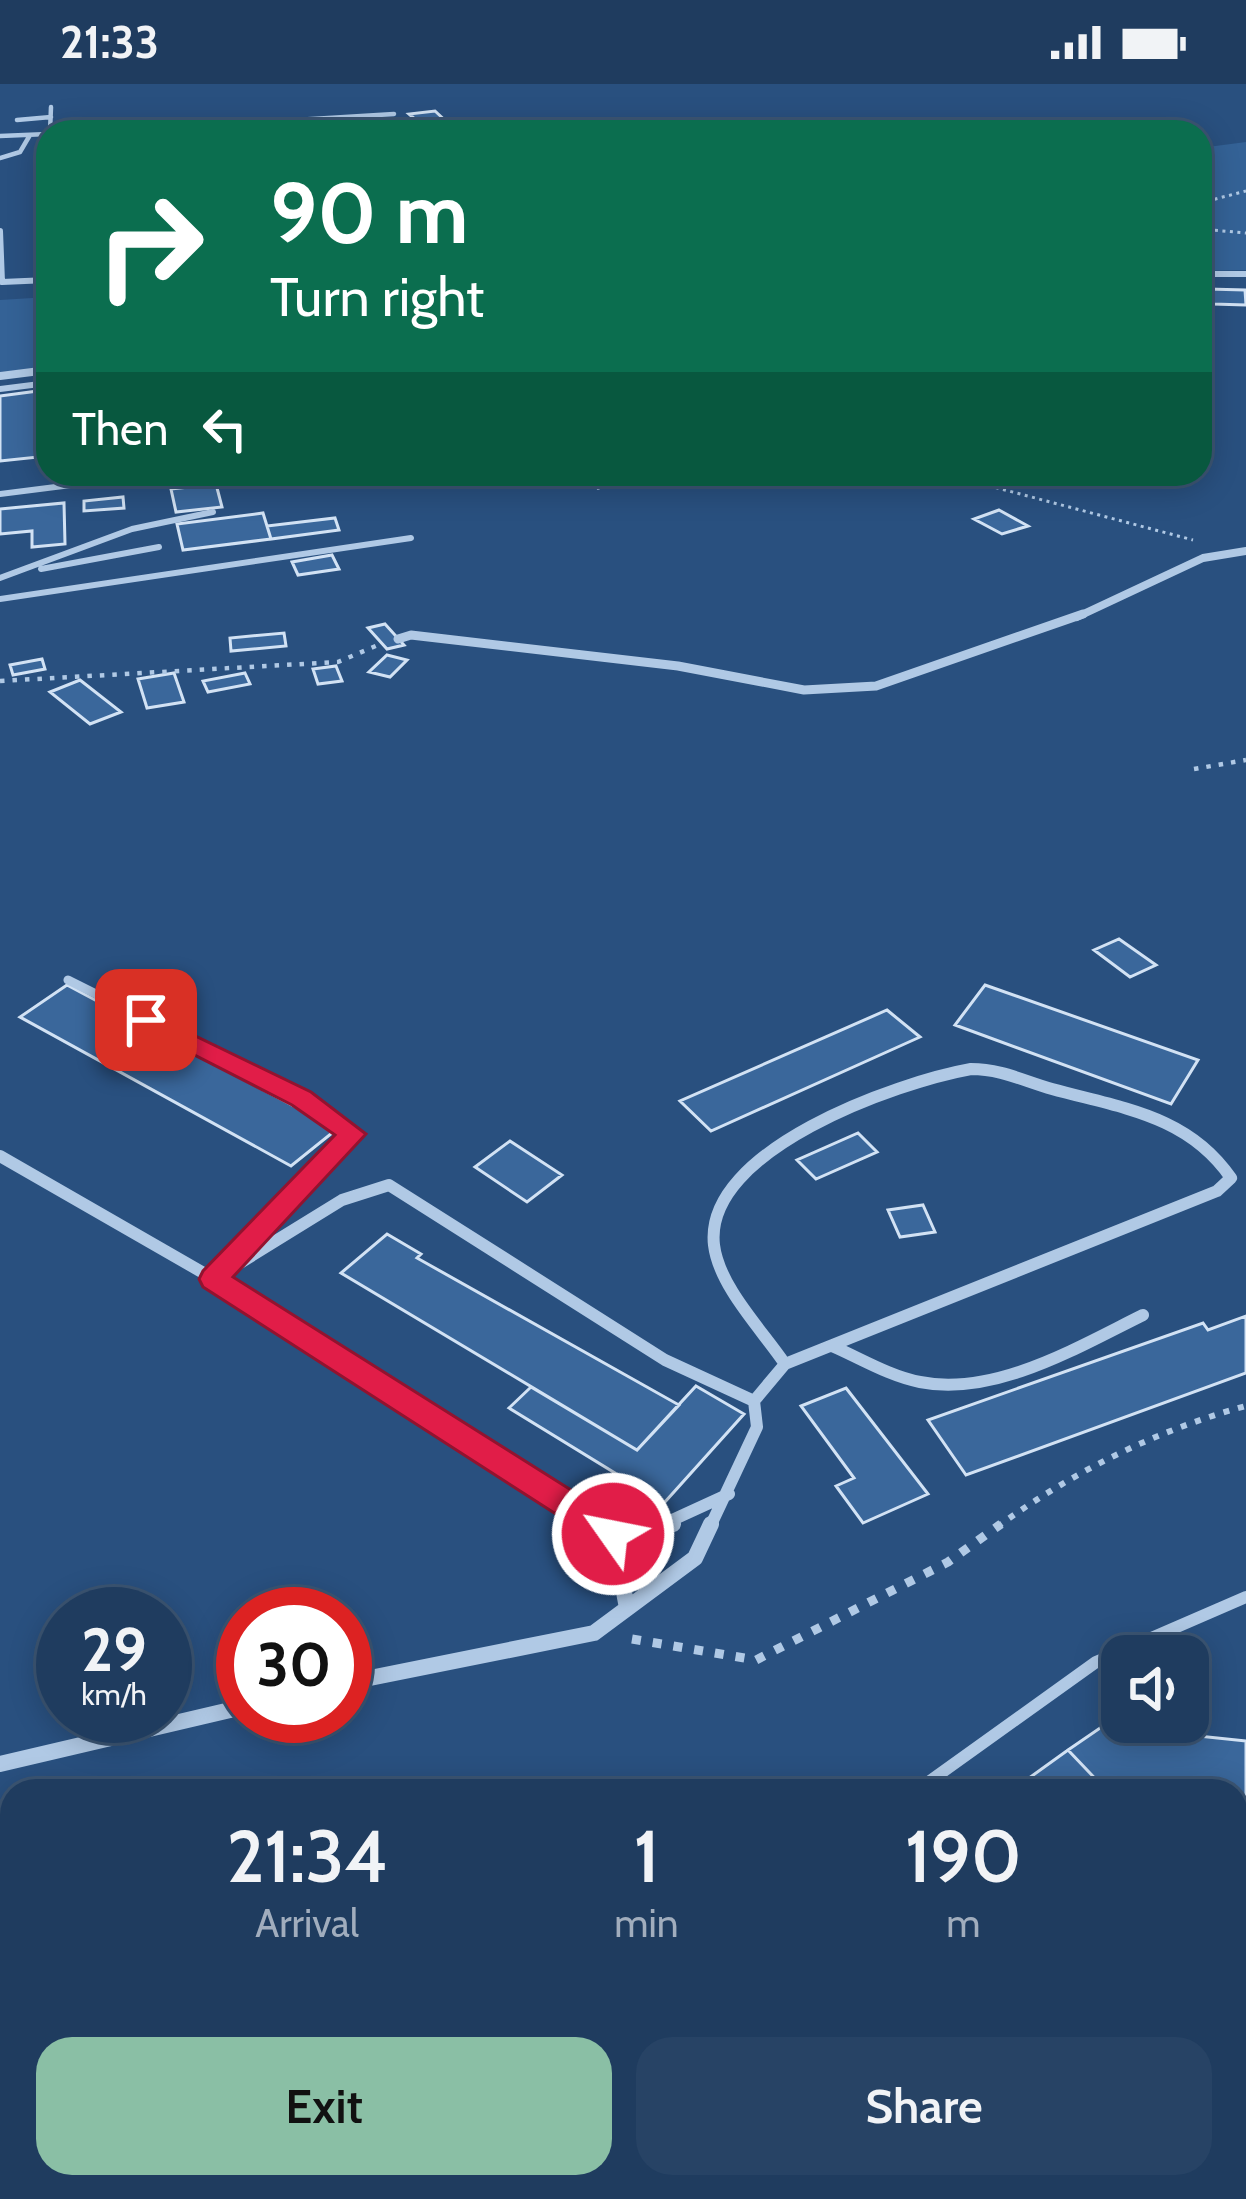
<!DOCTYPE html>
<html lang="en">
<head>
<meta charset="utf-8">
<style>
  body { margin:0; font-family:Cabin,sans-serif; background:#274365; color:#f1f3f6; height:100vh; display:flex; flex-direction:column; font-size:45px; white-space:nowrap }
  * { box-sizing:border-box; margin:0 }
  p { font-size:39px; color:#a1adbd }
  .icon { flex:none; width:66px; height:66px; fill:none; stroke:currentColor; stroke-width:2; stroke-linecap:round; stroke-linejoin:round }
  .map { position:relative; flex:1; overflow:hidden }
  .side { position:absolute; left:0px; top:1695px; width:1248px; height:420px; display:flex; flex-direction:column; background:#1f3c5f; border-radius:36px 36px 0 0; box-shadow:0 6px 30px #0003,0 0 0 3px #3c5674 }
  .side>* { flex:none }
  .banner { position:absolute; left:36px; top:36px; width:1176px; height:366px; border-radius:36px; box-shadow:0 6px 30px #0003,0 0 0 3px #3c5674; background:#0b6e4f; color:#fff; overflow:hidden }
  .controls { position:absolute; left:1101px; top:1551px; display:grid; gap:24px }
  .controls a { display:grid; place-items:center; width:108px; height:108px; border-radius:24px; background:#1f3c5f; box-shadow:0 6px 30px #0003,0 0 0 3px #3c5674; font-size:60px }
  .speed { position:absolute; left:36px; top:1503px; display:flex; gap:24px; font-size:60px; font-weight:700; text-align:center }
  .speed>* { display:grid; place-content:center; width:156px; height:156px; border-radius:50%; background:#1f3c5f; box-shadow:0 6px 30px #0003,0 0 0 3px #3c5674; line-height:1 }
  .speed small { font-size:30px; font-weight:400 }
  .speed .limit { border:18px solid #d22; background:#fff; color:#111 }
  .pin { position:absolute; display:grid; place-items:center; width:102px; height:102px; color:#fff; margin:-51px; border-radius:24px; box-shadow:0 6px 18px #0006 }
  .me { position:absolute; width:132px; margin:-66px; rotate:303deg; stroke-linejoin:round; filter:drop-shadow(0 0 9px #0008) }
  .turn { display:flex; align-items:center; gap:42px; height:252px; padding:0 36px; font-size:54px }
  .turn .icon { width:156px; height:156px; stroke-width:2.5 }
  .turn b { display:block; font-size:84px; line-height:102px }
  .then { display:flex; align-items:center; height:114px; padding:0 36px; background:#0003; gap:24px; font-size:45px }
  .eta { display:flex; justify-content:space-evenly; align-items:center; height:204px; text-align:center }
  .eta b { font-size:72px; font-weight:600; line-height:84px }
  .cta { display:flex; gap:24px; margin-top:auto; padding:24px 36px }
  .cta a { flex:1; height:138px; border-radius:36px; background:#8abfa5; color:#111; font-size:48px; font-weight:600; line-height:138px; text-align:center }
  .cta a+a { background:#274365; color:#f1f3f6 }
  .status { display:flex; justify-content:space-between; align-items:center; height:84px; padding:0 60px; background:#1f3c5f; direction:ltr }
  .status svg { height:33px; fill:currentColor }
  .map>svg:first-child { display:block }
  .green { fill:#346296 }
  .building { fill:#3a679b; stroke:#d2e2f4; stroke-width:3 }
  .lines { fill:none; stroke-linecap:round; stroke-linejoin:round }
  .path-far3 { stroke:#b0c9e5; stroke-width:3; stroke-dasharray:3 4.5; stroke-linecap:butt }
  .path-far2 { stroke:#b0c9e5; stroke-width:4.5; stroke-dasharray:4.5 8; stroke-linecap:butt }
  .path-far1 { stroke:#b0c9e5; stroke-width:6; stroke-dasharray:6 9; stroke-linecap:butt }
  .path { stroke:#b0c9e5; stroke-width:9; stroke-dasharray:9 12; stroke-linecap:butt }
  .service-far2 { stroke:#b0c9e5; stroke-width:4.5 }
  .service-far1 { stroke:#b0c9e5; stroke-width:6 }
  .service { stroke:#b0c9e5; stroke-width:12 }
  .minor-far4 { stroke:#b0c9e5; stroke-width:6 }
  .minor-far3 { stroke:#b0c9e5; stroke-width:8 }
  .minor-far2 { stroke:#b0c9e5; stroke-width:9 }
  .minor-far1 { stroke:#b0c9e5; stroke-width:12 }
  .minor { stroke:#b0c9e5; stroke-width:16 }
  .trunk { fill:#f8fafe; fill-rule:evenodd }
  .route { fill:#e11d48; stroke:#92132f; stroke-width:3 }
</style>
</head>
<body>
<div class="status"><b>21:33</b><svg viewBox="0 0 49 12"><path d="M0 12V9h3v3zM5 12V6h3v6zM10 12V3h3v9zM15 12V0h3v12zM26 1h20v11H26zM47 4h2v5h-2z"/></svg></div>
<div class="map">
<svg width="1246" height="2115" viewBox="0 0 1246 2115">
  <rect width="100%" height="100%" fill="#29507f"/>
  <path class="green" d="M1246,58v128l-46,1v-123z
    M48,213v70l-48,5v-72z"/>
  <path class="building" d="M435,27l15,14 -26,2 -15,-13z
    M1207,205l38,1 1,15 -33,-1z
    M38,307l10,65 -48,5v-65z
    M613,390l11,7 -26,7 -15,-10z
    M216,400l6,23 -46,5 -5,-23z
    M123,413l1,11 -40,3v-10z
    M64,419l1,41 -33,3v-16l-32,3v-25z
    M999,426l29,16 -26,8 -28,-15z
    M263,429l8,26 -88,11 -6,-26z
    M335,434l4,12 -68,9 -4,-13z
    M332,471l7,14 -41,6 -6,-13z
    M385,540l19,21 -17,4 -19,-21z
    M284,549l2,13 -55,5 -1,-13z
    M387,571l20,5 -17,17 -21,-5z
    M42,575l3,10 -32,6 -3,-10z
    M336,582l6,15 -24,3 -5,-15z
    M174,589l10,29 -37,6 -9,-29z
    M245,589l5,11 -42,8 -5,-11z
    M80,596l41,32 -31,12 -40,-32z
    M1119,855l37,26 -26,12 -36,-27z
    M67,901l270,144 -46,37 -271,-149z
    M985,901l213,75 -27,44 -216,-79z
    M887,926l33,27 -209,94 -31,-30z
    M858,1049l19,19 -61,27 -19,-19z
    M510,1057l52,34 -35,27 -52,-35z
    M923,1121l12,27 -35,5 -12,-27z
    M387,1150l34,20 -4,4 262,147 -42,45 -296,-177z
    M1246,1232v57l-280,102 -38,-55 275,-97 5,7z
    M696,1302l48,28 -80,89 -155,-95 22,-21 106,63z
    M846,1304l82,106 -65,29 -27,-37 18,-8 -53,-72z
    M1103,1642l143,15v69l-10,-1v-18h-129l-39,-41z
    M1068,1666l39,41h-96z
    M1236,1844l10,10v128l-10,-9z"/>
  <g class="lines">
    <path class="path-far3" d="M1200,119l46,-12
      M1200,145l46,4
      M945,390l248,66"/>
    <path class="path-far2" d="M0,597l338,-19 40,-17
      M1194,685l52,-9"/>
    <path class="path-far1" d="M997,1443c75,-55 160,-97 249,-121"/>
    <path class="path" d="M632,1555l124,21 192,-98 53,-38"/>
    <path class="service-far2" d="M17,36l34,-3
      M50,48l1,-25
      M94,48l300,-18
      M0,52l48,-2
      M0,74l20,-6 10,-17"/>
    <path class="service-far1" d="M0,305l48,-6
      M0,410l158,-20
      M41,485l118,-22
      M0,494l132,-49 81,-17
      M0,515l411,-61"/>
    <path class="service" d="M916,1707l180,-129 150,-65
      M1016,2103l12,12
      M1230,2103l13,12
      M347,2115l16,-12"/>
    <path class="minor-far4" d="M0,147l2,51 46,-2
      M1200,190h46"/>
    <path class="minor-far3" d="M0,292l48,-6
      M1077,533l126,-59 43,-7"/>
    <path class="minor-far2" d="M398,555l13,-4 267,31 126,24 72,-4 207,-72
      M68,896l62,31"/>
    <path class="minor-far1" d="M124,924l178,90 50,36 -129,135
      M971,985c30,0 53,12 81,20 69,19 136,26 179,89l-14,13 -432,173c-22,-33 -66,-77 -71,-119 -11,-95 184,-163 257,-176z
      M0,1072l214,123 387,248
      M214,1195l128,-79 47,-15 276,175 89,41 3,26 -47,100
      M832,1262c28,12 57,30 88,36 75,15 158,-35 223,-67
      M754,1317l31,-37
      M657,1443l72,-33"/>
    <path class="minor" d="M597,1440l16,10 14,74
      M613,1450l60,-10
      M345,1599l249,-50 101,-75 16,-34
      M0,1680l243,-57"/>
    <path class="trunk" d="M0,1783l12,5v53l-12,-5z
      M283,2103h59l5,12h-59z"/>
  </g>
  <path class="route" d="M146,928l165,80 55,42 -133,143 392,247 5,10 -5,9h-24l-398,-256 -4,-8 4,-8 132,-136 -43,-30 -156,-80v-11z"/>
</svg>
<div class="controls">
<a><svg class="icon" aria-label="sound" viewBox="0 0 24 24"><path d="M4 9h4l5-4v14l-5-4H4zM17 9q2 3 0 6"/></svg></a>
</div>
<div class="speed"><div>29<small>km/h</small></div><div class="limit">30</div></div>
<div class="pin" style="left:146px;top:936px;background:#d93025"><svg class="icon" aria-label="arrive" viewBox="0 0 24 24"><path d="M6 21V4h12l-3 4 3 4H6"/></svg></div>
<svg class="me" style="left:613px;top:1450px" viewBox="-20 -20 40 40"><circle r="17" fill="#e11d48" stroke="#fff" stroke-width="3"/><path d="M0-11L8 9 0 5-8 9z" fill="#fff"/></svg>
<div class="banner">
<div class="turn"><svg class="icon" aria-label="right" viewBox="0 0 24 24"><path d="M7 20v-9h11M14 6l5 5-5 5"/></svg><div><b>90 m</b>Turn right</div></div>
<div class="then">Then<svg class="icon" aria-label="left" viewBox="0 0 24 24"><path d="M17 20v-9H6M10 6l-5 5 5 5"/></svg></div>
</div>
<section class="side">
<div class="eta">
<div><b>21:34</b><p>Arrival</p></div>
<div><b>1</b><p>min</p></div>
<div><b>190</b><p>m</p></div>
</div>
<div class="cta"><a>Exit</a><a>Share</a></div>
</section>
</div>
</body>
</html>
